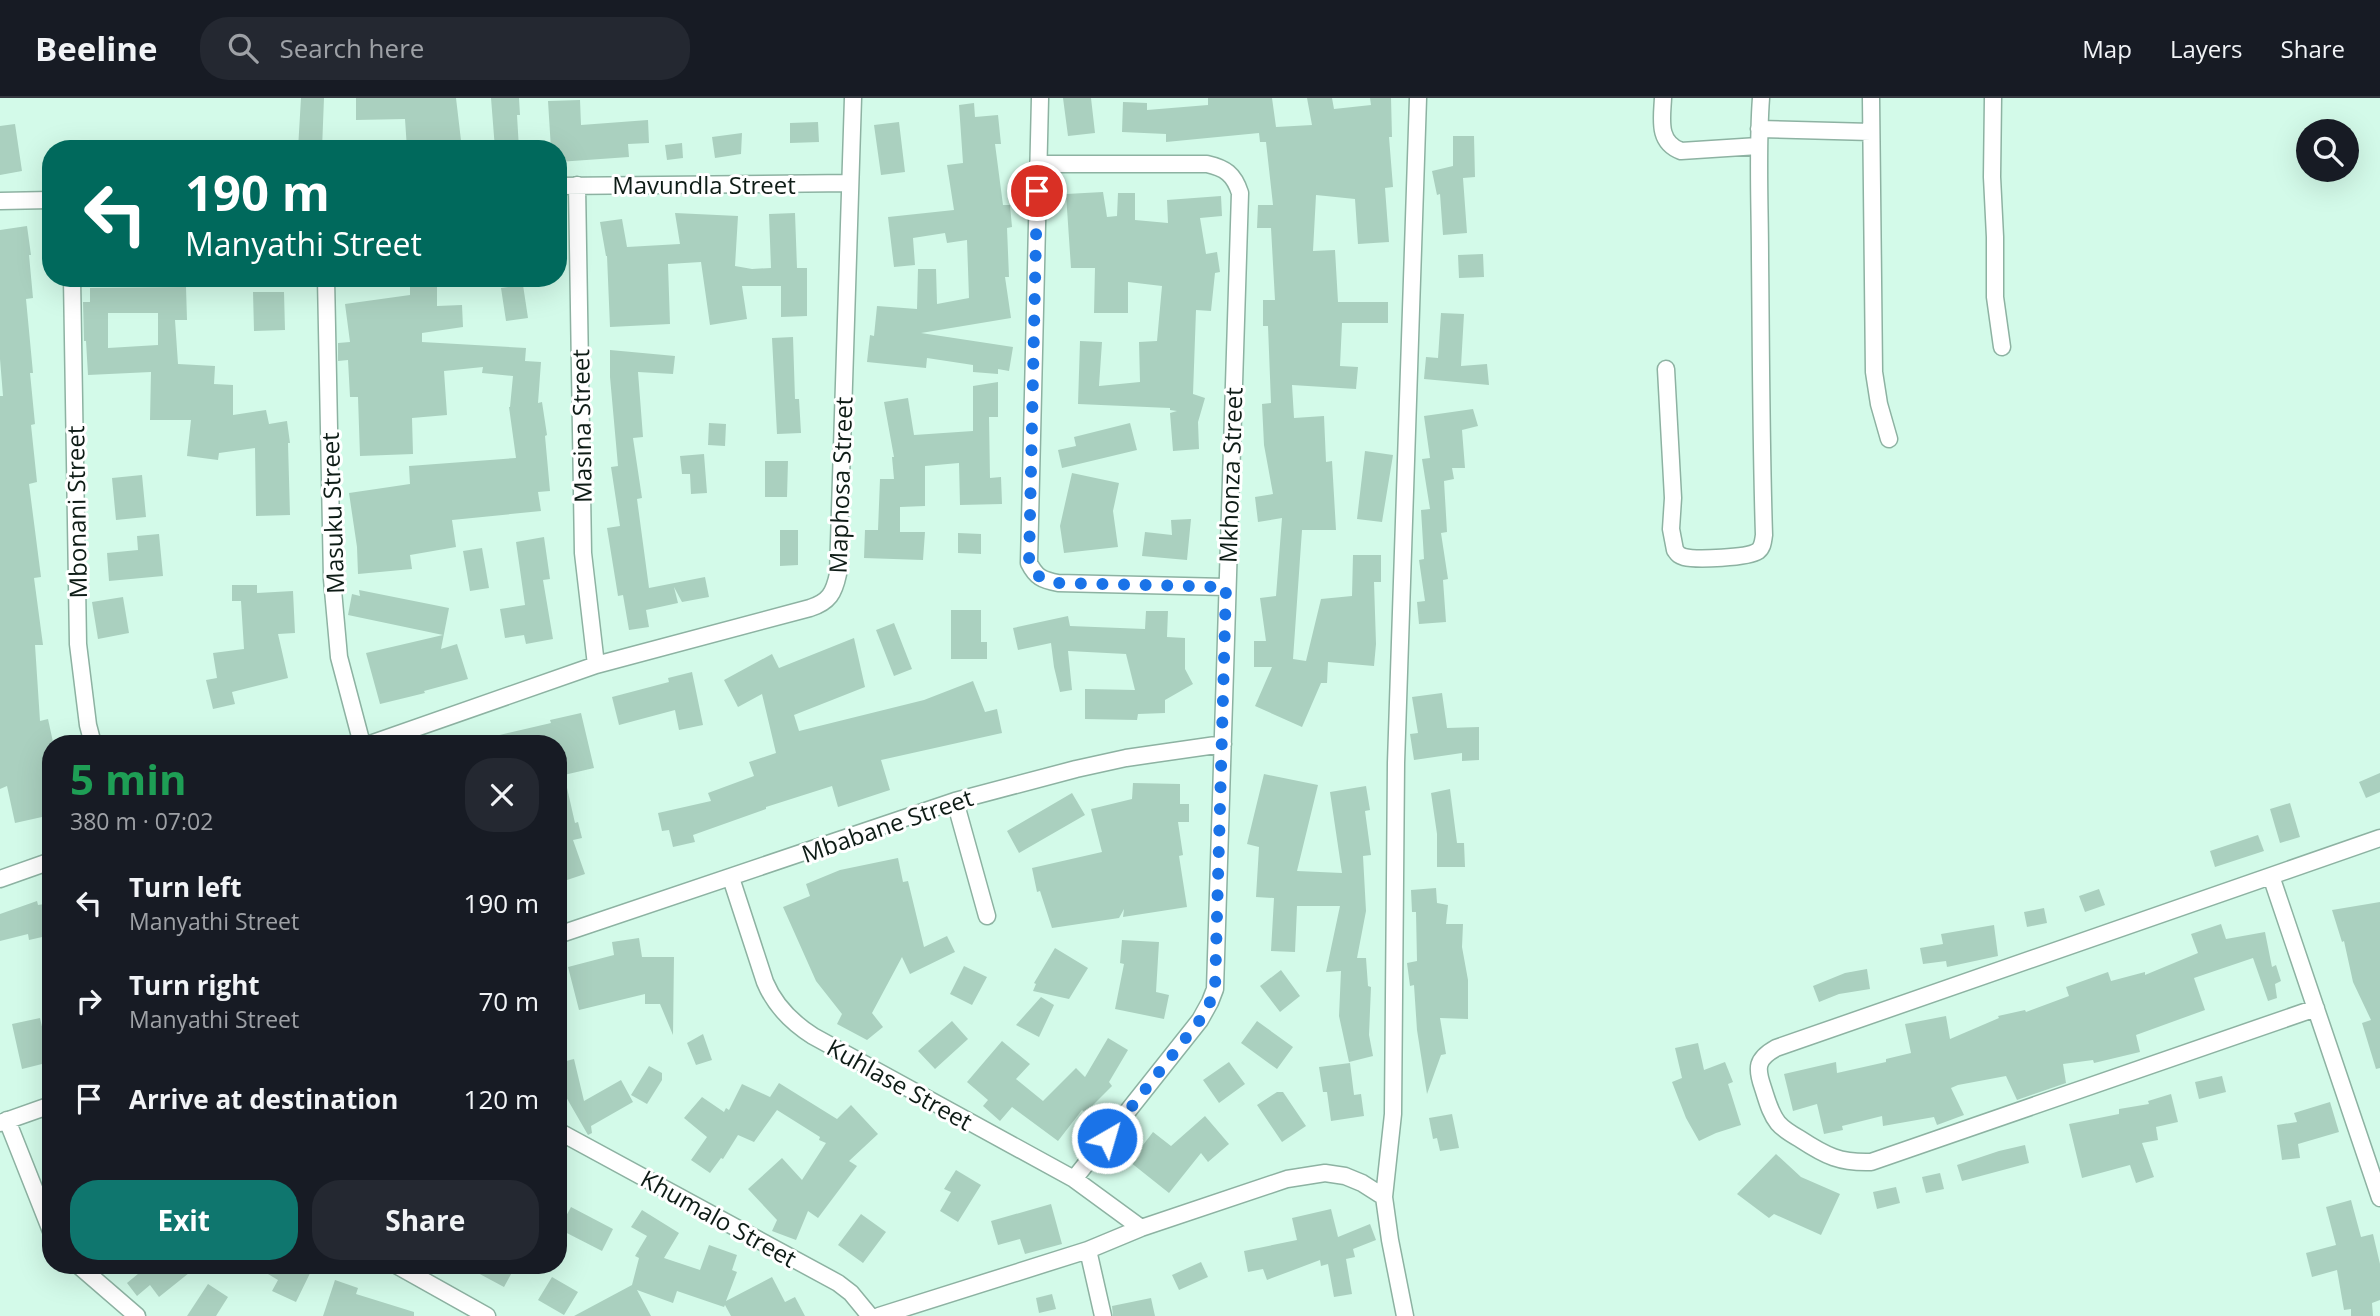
<!DOCTYPE html>
<html lang="en">
<head>
<meta charset="utf-8">
<style>
  body { margin:0; font-family:"Open Sans",sans-serif; background:#242831; color:#f1f3f6; height:100vh; display:flex; flex-direction:column; font-size:26px; white-space:nowrap }
  * { box-sizing:border-box; margin:0 }
  p { font-size:23px; color:#9ea1a6 }
  .icon { flex:none; width:38px; height:38px; fill:none; stroke:currentColor; stroke-width:2; stroke-linecap:round; stroke-linejoin:round }
  .map { position:relative; flex:1; overflow:hidden }
  .side { position:absolute; left:42px; top:637px; width:525px; height:539px; display:flex; flex-direction:column; background:#171b24; border-radius:28px; box-shadow:0 7px 28px #0002 }
  .side>* { flex:none }
  .banner { position:absolute; left:42px; top:42px; width:525px; height:147px; border-radius:28px; box-shadow:0 7px 28px #0002; background:#00695c; color:#fff; overflow:hidden }
  .buttons { position:absolute; left:2296px; top:21px; display:grid; gap:14px }
  .buttons a { display:grid; place-items:center; width:63px; height:63px; border-radius:50%; background:#171b24; box-shadow:0 7px 28px #0002; font-size:35px }
  .pin { position:absolute; display:grid; place-items:center; width:60px; height:60px; color:#fff; margin:-30px; border:4px solid #fff; border-radius:50%; box-shadow:0 2px 7px #0007 }
  .me { position:absolute; width:77px; margin:-38px; rotate:38deg; stroke-linejoin:round; filter:drop-shadow(0 0 5px #0008) }
  .turn { display:flex; align-items:center; gap:24px; height:147px; padding:0 28px; font-size:32px }
  .turn .icon { width:91px; height:91px; stroke-width:2.5 }
  .turn b { display:block; font-size:49px; line-height:60px }
  .round { display:grid; place-items:center; flex:none; width:74px; height:74px; border-radius:28px; background:#242831 }
  .overview { display:flex; align-items:center; justify-content:space-between; height:119px; padding:0 28px }
  h1 { font-size:42px; font-weight:700; line-height:52px; color:#1e9e55 }
  .button { display:flex; gap:14px; margin-top:auto; padding:14px 28px }
  .button a { flex:1; height:80px; border-radius:28px; background:#0f766e; color:#fff; font-size:28px; font-weight:700; line-height:80px; text-align:center }
  .button a+a { background:#242831; color:#f1f3f6 }
  ul { padding:0; list-style:none }
  li { display:flex; align-items:center; gap:21px; height:98px; padding:0 28px }
  li div { flex:1 }
  li b { display:block; font-size:26px }
  li em { font-style:normal }
  header { display:flex; align-items:center; gap:42px; box-sizing:border-box; height:98px; padding:0 35px; background:#171b24; border-bottom:2px solid #363941 }
  header strong { font-size:33px }
  nav { display:flex; gap:38px; margin-inline-start:auto; font-size:24px }
  .search { width:490px; height:63px; background:#242831; display:flex; align-items:center; gap:18px; box-sizing:border-box; padding:0 24px; border-radius:28px; color:#9ea1a6; font-size:26px }
  .map>svg:first-child { display:block }
  .building { fill:#aad0bf; fill-rule:evenodd }
  .lines { fill:none; stroke-linecap:round; stroke-linejoin:round }
  .street-casing { stroke:#8db2a2; stroke-width:19 }
  .street { stroke:#fff; stroke-width:16 }
  .route { stroke:#1a73e8; stroke-width:12; stroke-dasharray:0 21.6 }
  .labels { text-anchor:middle; dominant-baseline:central; stroke-width:6; stroke-linejoin:round; paint-order:stroke }
  .street-label { font-size:24px; fill:#0e1c16; stroke:#fff }
</style>
</head>
<body>
<header>
<strong>Beeline</strong>
<div class="search"><svg class="icon" aria-label="search" viewBox="0 0 24 24"><circle cx="10" cy="10" r="6"/><path d="M15 15l6 6"/></svg>Search here</div>
<nav><a>Map</a><a>Layers</a><a>Share</a></nav>
</header>
<div class="map">
<svg width="2380" height="1218" viewBox="0 0 2380 1218">
  <rect width="100%" height="100%" fill="#d3fae9"/>
  <path class="building" d="M301,0h23l-2,51h-24z
    M356,0h100l6,51h-55l-2,-30 -49,1z
    M491,0h28l1,17h-3l2,34h-24z
    M1063,0h28l4,35 -27,3z
    M1208,0h64l4,29 36,-2 -5,-27h25l2,11 37,-4 -1,-7h21l1,39h-3l4,50 -8,1 4,54 -31,2 -3,-45 -39,-4 -3,56 22,-1 3,52h50v21h-46l-2,43 18,1 -2,22 -64,-4 2,33 30,-2 2,46 6,-1 4,69h-34l-9,129 13,2 15,-62 31,-3 1,-41h28v27h-7l2,62 -2,22 -46,-4 -1,21h-6l-19,44 -47,-21 17,-39h-18v-26h12l-6,-43 16,-2 6,-78 -24,4 -3,-25 18,-3 -9,-49 -2,-41 9,-1 -3,-77h-5v-26h12l-4,-72h-14l1,-23h15l-7,-63h-6l-1,-9 -93,9v-8l-44,-2 1,-30 24,1v7l61,-5z
    M580,2l1,25 67,-5 1,23 -21,1 1,13 -71,5v-13h-7l-3,-48z
    M974,5l1,14 23,-2 3,29h-6l8,61h7l2,22 -5,1 2,49h-4l6,41 -90,15 92,14 -4,24 -11,-2v5l-25,-2v-7l-46,-7 -1,10 -59,-6 3,-27 4,1 3,-30 40,3 1,-40h18l1,35 32,-6 -2,-58 -20,3 -2,-10 -32,5 2,27 -21,2 -6,-50 66,-7 -7,-45 16,-2 -4,-58z
    M818,24l1,20 -29,1v-20z
    M899,24l6,50 -24,3 -7,-50z
    M15,26l7,47 -22,4v-49z
    M742,35l-1,21 -26,4 -3,-21z
    M1453,38h21l1,41 -12,1 4,55 -24,2 -3,-41 -3,1 -5,-24 21,-5z
    M682,45l1,15 -16,2 -2,-15z
    M1103,94l4,25 10,-1 1,-23h17v27l33,3 -1,-23 54,-4 1,20 -22,2 6,36 11,-2 3,20 -5,1 -4,38 -15,-1 -3,84 12,4 -7,24 1,27 -26,2 -3,-38 7,-2 -7,-1v-2l-92,-4 2,-63 22,1 -3,44 41,-4 -1,-40 18,-1 5,-55 -34,-4v31h-34l1,-45h-24l-5,-74z
    M675,115l63,3 -3,50 17,3 19,-1 -2,-54 26,-1 2,55h10v48l-26,1v-31h-39l5,33 -37,6 -9,-63 -33,2 2,60 -60,3 -3,-71h-1l-6,-34 22,-3 5,28 53,-3z
    M27,128l4,29h-2l4,43 -7,1 7,74h-3l5,51 -4,1 6,57 -8,2 12,93 -7,1 9,67h-8l5,76 8,-2 5,23h-2v73l-36,8 -8,-37 -7,3v-393h3l-3,-37v-129z
    M1483,156l1,23 -25,1 -1,-23z
    M410,180h27v28l25,-1 1,22 -41,6v9l104,6 -1,13 16,1 -3,41 4,-1 5,33 -2,1 5,55 -12,1 3,19 -89,9 4,27 -46,8 2,14 -54,5 -1,-27 -8,-54 61,-9 -1,-18 107,-8 -7,-51h1l3,-31 -31,-3 1,-6 -39,4 3,44 -35,3 1,36 -53,2 -2,-59h-8l-2,-37 -10,1v-18l12,-1 -5,-38 65,-9z
    M523,187l5,33 -22,3 -5,-33z
    M186,189l1,33h-12l3,44 37,2 -1,18 19,1v30l33,-5 3,14 18,-3 3,22h-2l2,72 -34,1 -1,-68 -36,5 -1,7 -31,-4 4,-36h-41l1,-48 -63,3 -2,-34h-2l-1,-39h7v-14zM108,215h50v32l-50,3z
    M253,194h31l1,38 -31,1z
    M1441,215l23,1 -3,52 26,-2 2,21 -65,-6 2,-22 12,1z
    M793,239l2,62h4l2,34 -24,1 -5,-96z
    M610,252l65,6 -2,18 -35,-2 5,65 -10,1 9,60 -5,1 12,89 56,-11 4,20 -27,5 -8,-15 4,16 -32,7 3,17 -20,3 -6,-35 -5,1 -11,-68 13,-2 -9,-59 7,-1 -8,-89z
    M998,284v35h-9l1,61 11,-1 1,27 -42,1 -1,-42 -34,3v40l-25,1v25h25l-2,28 -59,-2 1,-28h13l2,-51h14l-2,-22h2l-10,-55 24,-4 6,37 59,-4v-45z
    M1473,311l5,17 -16,4 3,38h-13l2,11 -10,2 3,51 -6,1 7,46 -5,1 3,42 -27,2 -2,-22 8,-1 -6,-41 5,-1 -3,-49 9,-1 -8,-50 8,-1 -6,-42z
    M709,325l17,1 -1,22 -17,-1z
    M1130,325l7,27 -75,18 -4,-18 18,-4 -2,-9z
    M1365,353l28,4 -11,67 -25,-3z
    M704,356l3,39 -16,1 -1,-20h-8l-2,-18z
    M765,363h23l-1,36h-22z
    M1072,375l47,10 -6,28 5,36 -54,6 -4,-27z
    M142,377l4,42 -30,3 -4,-42z
    M1191,421l-4,41 -45,-4 3,-24 27,3 -1,-15z
    M780,432h18v35l-18,1z
    M958,435l23,1v20l-23,-1z
    M159,436l4,42 -54,5 -2,-28 31,-3 -1,-14z
    M544,439l6,42 -7,1 10,59 -27,5 -2,-9 -19,3 -5,-29 25,-4 -9,-63z
    M482,450l7,40 -19,3 -7,-40z
    M232,487h25v8l36,-2 2,42 -17,1 10,44 -56,14 3,12 -22,5 -7,-29 11,-2 -4,-25 31,-4 -3,-48h-9z
    M359,492l90,18 -8,41 16,-5 11,35 -44,12 1,2 -45,11 -14,-51 77,-18 -95,-20 4,-21 8,2z
    M123,499l6,36 -31,6 -6,-37z
    M951,512h30v32h6v17h-36z
    M1146,513h22l-1,26 18,1v31l8,15 -28,16v13l-27,1 -1,6 -52,-1v-30l50,1 -9,-36 -58,-3 4,39 -12,2 -6,-25 -3,-24 -33,7 -5,-22 55,-12 2,10 75,3z
    M894,525l18,46 -18,7 -18,-46z
    M854,540l11,49 -71,28 5,16 125,-31 49,-19 12,31 12,-3 5,24 -121,27 9,30 -52,17 -6,-21 -66,21v2l-73,26 2,7 -22,5 -4,-17 -7,1 -4,-18 53,-12 -3,-8 46,-17 -5,-14 27,-9 -14,-59 -24,13 -14,-27 48,-26 7,14z
    M692,574l11,53 -24,5 -4,-20 -56,15 -7,-28 57,-15 -1,-4z
    M1442,595l5,35 32,-1v33l-17,1v-8l-48,7 -4,-26 8,-1 -6,-36z
    M581,615l13,55 -30,7 -6,-21v-10h-67v-7l60,-14 -1,-3z
    M2380,675v19l-14,6 -7,-16z
    M1264,676l54,11 -21,86 45,2 -12,-81 36,-6 4,24 -5,1 6,44 -8,1 3,55 -9,47h9l2,28 3,1 -2,48 4,21 -24,6 -10,-46 2,-45 -15,1 14,-66h-43l-2,46 -24,-1 3,-53 -18,-1 3,-50 -12,-3z
    M558,681h7l10,44 3,-1 4,16 -9,2 12,34 -27,9z
    M1133,685l47,1v20h9v18h-11l5,33 -4,1 8,51 -64,10 1,-8 -5,9 -67,10 -12,-37 -3,1 -5,-24 70,-16 -11,-43 41,-10z
    M1450,691l7,54h7l1,24h-28v-33l-6,-41z
    M1072,695l13,22 -66,38 -12,-22z
    M2290,705l10,34 -20,6 -10,-34z
    M2258,737l6,16 -49,16 -5,-16z
    M898,760l5,24 5,-1 16,66 23,-11 8,16 -45,22 -8,-17 -30,56 11,14 -16,13 -30,-16 5,-10 -26,-33 -33,-74 27,-11 -4,-12 34,-14z
    M1436,790l1,15 11,2 -2,19h17l-1,23 6,33v39l-28,-1 6,36 -5,1 -14,39 -10,-64 -3,-45 -4,1 -3,-23 10,-2 -1,-49h-4l-1,-22z
    M2099,791l6,16 -20,7 -6,-16z
    M37,803l1,4 13,-2v32l-22,5 -1,-6 -28,7v-27z
    M2380,804v166l-4,1 -14,-46 9,-3 -18,-38 -9,-41 -2,1 -10,-32z
    M2044,810l3,15 -20,4 -3,-15z
    M2221,826l5,15 39,-7 7,35 4,-2 5,16 -6,3 2,14 -9,3 -15,-43 -59,20 11,32 -69,25 4,17 -46,11 -1,-3 -30,4 3,19 -49,17 -11,-24 -48,9 -7,3 13,27 -27,10 -3,-8 -51,9 -1,-10 -40,10 1,4 -19,4 -7,-30 -24,7 -9,-37 52,-12 1,11 49,-11v-3l25,-6 -6,-29 41,-8 4,23 49,-21 -1,-2 27,-6 1,2 43,-16 -3,-9 42,-15 3,9 34,-9v3l53,-22 -7,-19z
    M1994,827l4,31 -51,11 -1,-6 -23,3 -3,-16 23,-4 -2,-10z
    M639,840l3,19h32l-1,78 -13,-31h-15v-10l-66,16 -11,-43 46,-12 -2,-13z
    M1122,842l37,2 -3,50 13,3 -5,24 -49,-10 9,-45 -4,-1z
    M1055,850l33,20 -19,31 -36,-8 3,-7 -2,-1z
    M964,868l23,11 -15,28 -22,-11z
    M1867,871l3,20 -31,5 -20,8 -6,-16 32,-13z
    M1281,872l19,26 -20,16 -20,-26z
    M1041,899l13,8 -15,32 -23,-12z
    M40,920l10,44 -28,7 -10,-45z
    M952,923l16,18 -33,30 -17,-18z
    M1257,923l36,26 -16,22 -36,-26z
    M703,936l9,26 -16,5 -9,-22z
    M1108,940l20,12 -19,32 3,4 -27,27 -3,-3 -24,31 -46,-34 -12,14 -17,-15 5,-6 -21,-18 35,-41 28,23 -14,15 27,22 33,-33 9,9z
    M1698,945l6,27 21,-8 8,20 -5,2 13,41 -25,8 -17,8 -13,-23 -14,-36 10,-4 -7,-30z
    M574,961l10,42 37,-21 12,22 -42,24 1,7 -4,2 -30,-52v-20z
    M1229,964l16,22 -26,19 -16,-23z
    M1350,965l4,32 7,-1 3,22 -33,5 -4,-29h-4l-4,-25z
    M649,968l13,7v7l-15,24 -16,-9z
    M2222,978l4,16 -27,7 -4,-17z
    M779,985l58,36 14,-14 27,29 -29,27 8,5 -39,52 -10,-7 -12,29 -24,-9 5,-11 -29,-31 34,-31 20,22 24,-37 -7,-3 1,-3 -43,-27 -23,32 -16,-7 -15,24 -2,-1 -11,15 -19,-13 16,-23 -23,-19 18,-21 22,15 2,-4 3,2 13,-26 28,13z
    M1277,994h6l23,34 -24,16 -25,-37z
    M2171,996l7,28 -22,5 2,13 -16,3 12,34 -18,6 -6,-18 -48,13 -13,-54 50,-10v-5l30,-5 -1,-3z
    M2330,1004l9,30 -41,12 2,14 -18,2 -5,-35 20,-3 -3,-9z
    M1452,1016l7,34 -19,3 -3,-13 -4,1 -4,-21z
    M1205,1018l24,28 -21,18 -7,-9 -32,40 -39,-31 23,-30 18,14z
    M2025,1047l4,18 -67,18 -5,-16 42,-14z
    M1776,1056l25,23 39,17 -19,41 -47,-21 -5,4 -32,-24z
    M956,1072l25,15 -23,37 -18,-11 11,-19 -7,-3z
    M1940,1075l4,16 -18,4 -4,-16z
    M1896,1089l4,16 -23,6 -4,-17z
    M2351,1102l10,37 12,-3 7,30v36l-8,3 1,13h-22v-7l-7,1 -7,-40 -25,7 -6,-24 30,-8 -10,-38z
    M1051,1106l11,40 -37,10 -5,-15 -22,6 -7,-24z
    M571,1109l42,22 -11,22 -43,-22z
    M1331,1111l7,28 32,-13 6,16 -23,9 2,8 -9,2 6,35 -18,3 -6,-33 -7,2 -1,-6 -53,20 -4,-11 -15,3 -4,-21 53,-11 -5,-22z
    M642,1112l37,23 -15,25 36,12 9,-25 28,10 -5,15 5,2 -11,29 46,-24 13,25 10,-5 10,19h-74l-6,-11 -1,2 -47,-16 -4,12 -36,-13 14,26h-77l58,-31 7,-27 -4,-2 12,-20 -16,-9z
    M861,1116l25,18 -23,31 -25,-18z
    M1201,1164l7,15 -29,13 -7,-15z
    M159,1167h40l-40,32 -9,-12 -13,11 -10,-13 17,-14 3,5z
    M253,1167h61l-18,37 -24,-11 6,-11z
    M463,1167h53l-12,22z
    M552,1179l26,15 -14,23 -26,-15z
    M335,1182l23,8 -2,6 58,18v4h-91z
    M208,1186l20,13 -12,19h-29z
    M1052,1196l4,15 -17,4 -3,-15z
    M1151,1200l4,18h-42l-1,-10z"/>
  <g class="lines">
    <defs>
      <path id="street" d="M1040,0l-11,465c7,14 13,17 29,20l168,4
        M1663,0c-1,21 -6,44 18,53l77,-5
        M1871,0l3,274 5,32 10,35
        M1993,0l-1,79 3,60v60l7,50
        M1759,31l112,3
        M1038,66h169c18,4 27,10 33,29l-25,796 -5,13 -10,18 -126,159
        M577,87l6,368 13,112
        M558,88l292,-3
        M0,103l51,-1
        M72,180l6,366 10,81 5,19
        M326,180l6,301 7,78 23,87
        M1666,271l7,129 -2,31 4,21c3,4 3,5 9,7 12,3 64,1 74,-6 5,-4 5,-10 6,-16 -3,-92 -3,-185 -4,-277 0,-54 -3,-107 1,-160
        M370,646l226,-79 214,-57c19,-6 24,-15 28,-34l15,-476
        M955,703l32,115
        M2271,778l109,322
        M731,780l34,104c10,24 26,40 48,54l261,143 67,49
        M0,781l51,-18
        M558,837l397,-134 121,-32 50,-11 97,-14
        M2316,910l-445,154c-31,1 -45,-6 -71,-23 -7,-4 -16,-9 -22,-16 -8,-10 -11,-23 -15,-35 -7,-20 -7,-29 13,-40l604,-210
        M7,1022l44,111
        M0,1025l51,-18
        M558,1033l280,152 13,10 19,23
        M1088,1152l15,66
        M78,1167l59,51
        M396,1167l91,51
        M879,1218l209,-66 53,-22 146,-49 38,-6 20,3 17,7 22,14
        M1405,1218l-15,-76 -6,-43 9,-83 3,-351 22,-665"/>
    </defs>
    <use href="#street" class="street-casing"/>
    <use href="#street" class="street"/>
  </g>
  <g class="lines">
    <path class="route" d="M1037,93l-8,372c7,14 13,17 29,20l168,4 -11,402 -5,13 -10,18 -93,118"/>
  </g>
  <g class="labels">
    <g class="street-label">
      <text x="704" y="86">Mavundla Street</text>
      <text transform="translate(581 328) rotate(-91)">Masina Street</text>
      <text transform="translate(1230 377) rotate(-88)">Mkhonza Street</text>
      <text transform="translate(840 387) rotate(-88)">Maphosa Street</text>
      <text transform="translate(76 414) rotate(-91)">Mbonani Street</text>
      <text transform="translate(332 415) rotate(-92)">Masuku Street</text>
      <text transform="translate(887 727) rotate(-19)">Mbabane Street</text>
      <text transform="translate(900 986) rotate(29)">Kuhlase Street</text>
      <text transform="translate(719 1120) rotate(29)">Khumalo Street</text>
    </g>
  </g>
</svg>
<div class="buttons">
<a><svg class="icon" aria-label="search" viewBox="0 0 24 24"><circle cx="10" cy="10" r="6"/><path d="M15 15l6 6"/></svg></a>
</div>
<div class="pin" style="left:1037px;top:93px;background:#d93025"><svg class="icon" aria-label="arrive" viewBox="0 0 24 24"><path d="M6 21V4h12l-3 4 3 4H6"/></svg></div>
<svg class="me" style="left:1107px;top:1040px" viewBox="-20 -20 40 40"><circle r="17" fill="#1a73e8" stroke="#fff" stroke-width="3"/><path d="M0-11L8 9 0 5-8 9z" fill="#fff"/></svg>
<div class="banner">
<div class="turn"><svg class="icon" aria-label="left" viewBox="0 0 24 24"><path d="M17 20v-9H6M10 6l-5 5 5 5"/></svg><div><b>190 m</b>Manyathi Street</div></div>
</div>
<section class="side">
<div class="overview"><div><h1>5 min</h1><p>380 m · 07:02</p></div><a class="round"><svg class="icon" aria-label="close" viewBox="0 0 24 24"><path d="M6 6l12 12M18 6L6 18"/></svg></a></div>
<ul>
<li><svg class="icon" aria-label="left" viewBox="0 0 24 24"><path d="M17 20v-9H6M10 6l-5 5 5 5"/></svg><div><b>Turn left</b><p>Manyathi Street</p></div><em>190 m</em></li>
<li><svg class="icon" aria-label="right" viewBox="0 0 24 24"><path d="M7 20v-9h11M14 6l5 5-5 5"/></svg><div><b>Turn right</b><p>Manyathi Street</p></div><em>70 m</em></li>
<li><svg class="icon" aria-label="arrive" viewBox="0 0 24 24"><path d="M6 21V4h12l-3 4 3 4H6"/></svg><div><b>Arrive at destination</b></div><em>120 m</em></li>
</ul>
<div class="button"><a>Exit</a><a>Share</a></div>
</section>
</div>
</body>
</html>
